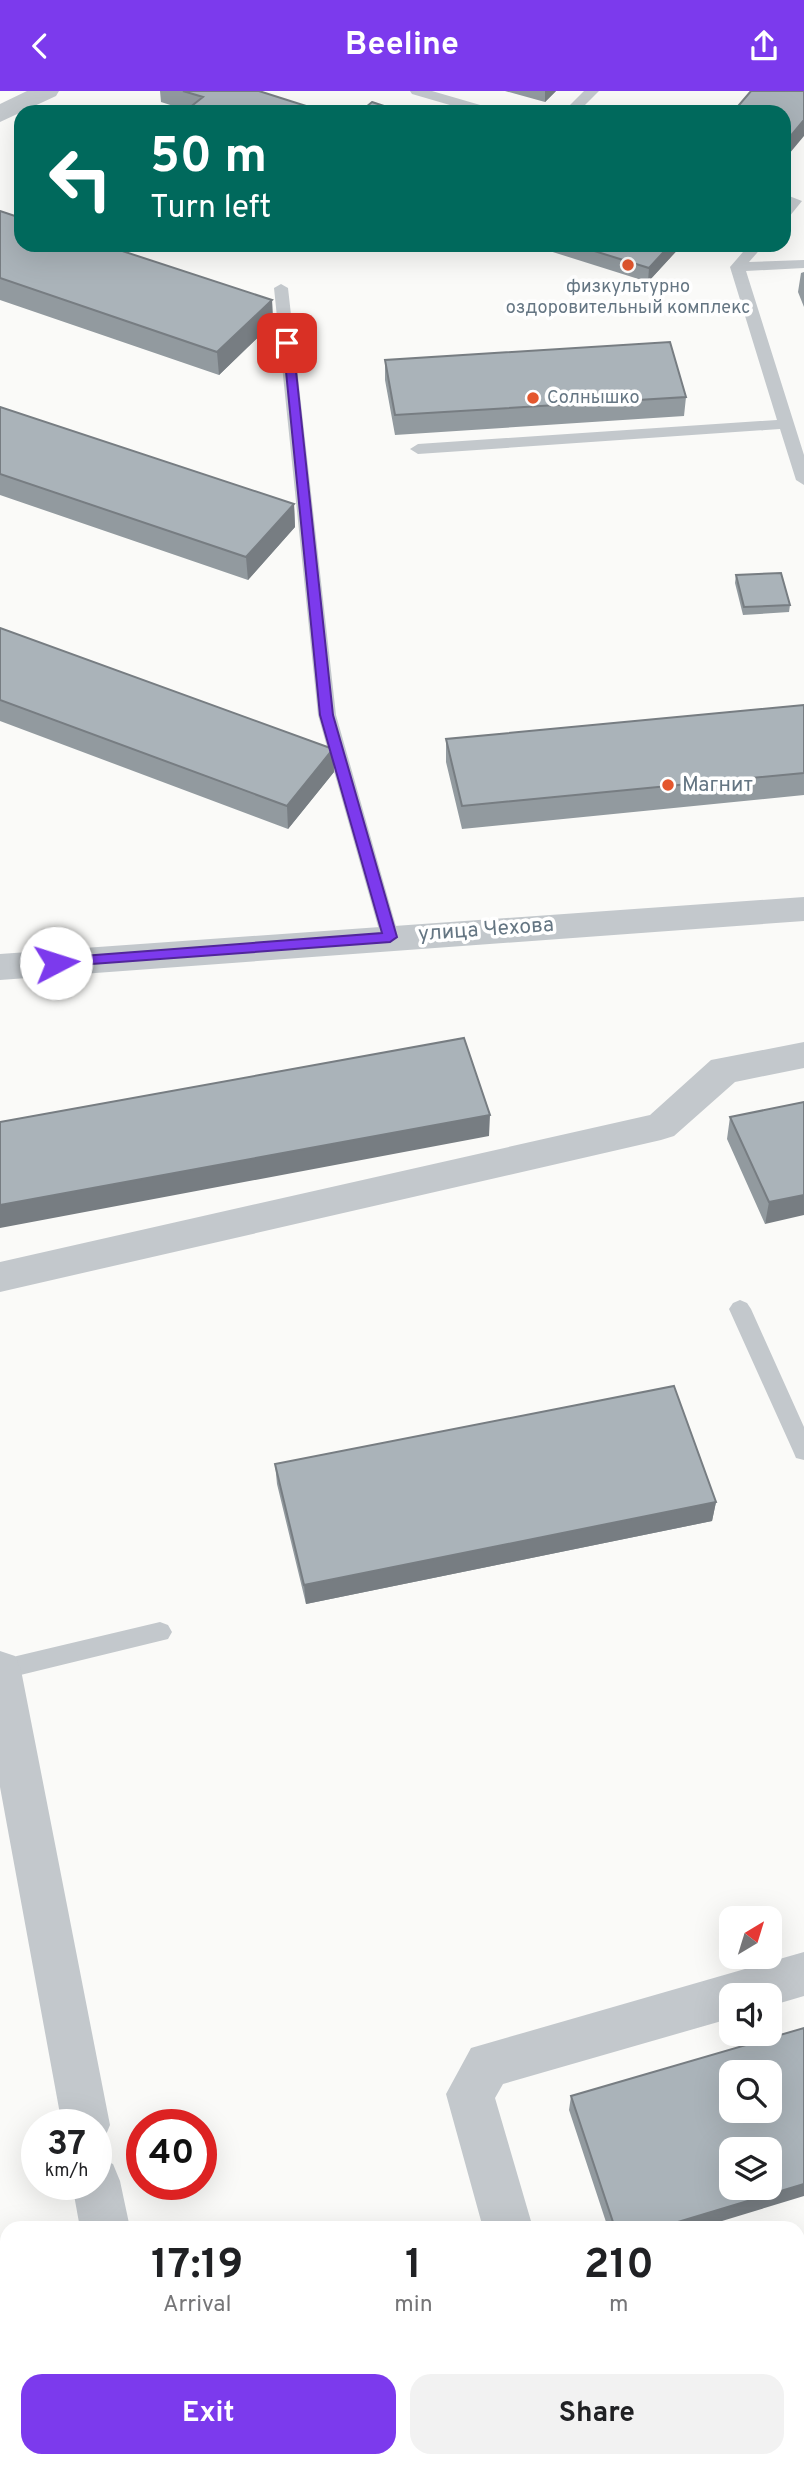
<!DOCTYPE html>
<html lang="en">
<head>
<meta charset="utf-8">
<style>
  body { margin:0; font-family:Overpass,sans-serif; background:#f2f2f2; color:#202124; height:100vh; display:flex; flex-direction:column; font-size:26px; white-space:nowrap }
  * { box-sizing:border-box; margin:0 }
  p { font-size:23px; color:#757577 }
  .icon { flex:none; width:38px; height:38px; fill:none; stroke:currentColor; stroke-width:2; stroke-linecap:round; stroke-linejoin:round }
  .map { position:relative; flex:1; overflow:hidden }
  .details { position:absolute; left:0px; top:2130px; width:805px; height:247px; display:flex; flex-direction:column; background:#fff; border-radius:21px 21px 0 0; box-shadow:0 7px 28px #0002 }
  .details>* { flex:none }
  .top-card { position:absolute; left:14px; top:14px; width:777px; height:147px; border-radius:21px; box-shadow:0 7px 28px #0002; background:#00695c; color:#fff; overflow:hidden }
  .needle { width:46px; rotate:38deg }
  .tools { position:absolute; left:719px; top:1815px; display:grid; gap:14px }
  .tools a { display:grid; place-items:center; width:63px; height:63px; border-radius:14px; background:#fff; box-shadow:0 7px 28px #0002; font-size:35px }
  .speed { position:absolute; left:21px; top:2018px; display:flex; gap:14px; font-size:35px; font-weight:700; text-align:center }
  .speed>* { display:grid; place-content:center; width:91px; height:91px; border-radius:50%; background:#fff; box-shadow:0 7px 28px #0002; line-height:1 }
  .speed small { font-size:18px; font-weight:400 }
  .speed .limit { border:10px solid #d22; background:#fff; color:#111 }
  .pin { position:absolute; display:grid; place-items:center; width:60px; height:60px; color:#fff; margin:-30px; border-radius:14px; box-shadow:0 4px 10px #0006 }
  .me { position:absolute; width:77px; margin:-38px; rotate:85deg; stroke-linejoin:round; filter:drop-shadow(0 0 5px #0008) }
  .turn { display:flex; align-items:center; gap:24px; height:147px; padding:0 21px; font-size:32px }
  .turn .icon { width:91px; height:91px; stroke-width:2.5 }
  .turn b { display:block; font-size:49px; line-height:60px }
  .eta { display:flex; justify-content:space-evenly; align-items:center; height:119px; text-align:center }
  .eta b { font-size:42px; font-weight:700; line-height:49px }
  .button { display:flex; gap:14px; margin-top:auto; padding:14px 21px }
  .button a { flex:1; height:80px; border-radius:21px; background:#7c3aed; color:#fff; font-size:28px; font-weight:700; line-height:80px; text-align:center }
  .button a+a { background:#f2f2f2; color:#202124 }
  header { display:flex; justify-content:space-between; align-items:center; height:91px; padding:0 21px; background:#7c3aed; color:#fff; font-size:32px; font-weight:700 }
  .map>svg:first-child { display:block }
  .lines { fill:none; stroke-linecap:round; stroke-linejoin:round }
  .service { fill:#c3c8cc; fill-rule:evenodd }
  .minor { fill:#c3c8cc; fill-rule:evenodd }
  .tertiary { fill:#c3c8cc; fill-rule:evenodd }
  .wall { fill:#929a9f }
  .shaded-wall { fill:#777d82 }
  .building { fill:#aab3b9; stroke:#777d82; stroke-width:2; fill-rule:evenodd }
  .route { fill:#7c3aed; stroke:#51269a; stroke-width:2 }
  .poi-dot { fill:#e4572e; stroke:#fff; stroke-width:2.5 }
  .labels { text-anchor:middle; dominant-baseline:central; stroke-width:7; stroke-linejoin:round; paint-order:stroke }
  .far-poi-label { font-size:18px; fill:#657683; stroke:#fff }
  .poi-label { font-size:21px; fill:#657683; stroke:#fff; text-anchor:start }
  .street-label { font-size:21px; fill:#657683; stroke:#fff }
</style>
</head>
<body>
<header><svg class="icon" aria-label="back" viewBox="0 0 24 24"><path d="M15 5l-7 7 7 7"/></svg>Beeline<svg class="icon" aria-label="share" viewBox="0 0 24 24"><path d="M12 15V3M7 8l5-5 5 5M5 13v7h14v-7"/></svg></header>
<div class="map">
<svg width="804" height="2376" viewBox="0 0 804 2376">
  <rect width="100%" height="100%" fill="#fafaf8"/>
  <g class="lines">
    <path class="service" d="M410,0h22l62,18 2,3h-22l-62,-18z
      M584,0h15l-21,21h-15z
      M784,103l18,7 -13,16 -5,1z
      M749,154h15l-15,17 55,-2v8l-58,3 58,184v30l-8,-5 -16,-51 -362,25 -8,-5 8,-5 359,-24 -47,-153z
      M281,193l7,4 48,427 63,222 -2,5h-14l-2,-5 -63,-222 -44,-427z
      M740,1209l7,3 4,6 53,118v33l-8,-2 -3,-7 -64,-142 4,-6z
      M160,1531l8,3 4,7 -4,7 -168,41v-20z"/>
    <path class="minor" d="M27,0h32l-3,5 -56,26v-18z
      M804,951v26l-69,14 -61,54 -13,4 -661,152v-30l650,-147 61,-55z
      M0,1560l15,5 6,14 89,455 -7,17 -7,3v-20h-34l-62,-338z
      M804,1861v44l-34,10v-11h-38v23l-229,66 -8,14 38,130h-50l-37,-134 25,-46z
      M96,2066l17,7 7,17 10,47h-50l-8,-44h24z
      M123,2370h52l1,6h-52z
      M488,2370h70l-2,6h-71z"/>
    <path class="tertiary" d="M804,806v24l-804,59v-26z"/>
  </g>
  <path class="wall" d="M160,0h101l-75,19 -25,-8z
    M505,0h51l-11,11z
    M0,120l272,89 1,23 -54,52 -219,-75z
    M540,154h142l-34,37 -108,-34z
    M804,181v35l-6,-15 3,-19z
    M385,269l301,37 -2,19 -289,19 -10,-55z
    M0,316l294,97 1,23 -47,53 -248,-85z
    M736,484l54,30 -1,7 -46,3 -8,-32z
    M0,537l333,121 1,23 -46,57 -288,-108z
    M804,614v90l-342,34 -16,-67v-23z
    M804,1011l-39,122 -38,-85 3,-22z
    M275,1373l441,38 -4,19 -406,83 -29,-120z
    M571,2005l128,132h-91l-39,-118z"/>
  <path class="shaded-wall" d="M545,0h11l-11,11z
    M804,29v16l-20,24v-16z
    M670,154h12l-34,37 1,-14z
    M272,209l1,23 -54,52 -2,-23z
    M294,413l1,23 -47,53 -2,-23z
    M333,658l1,23 -46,57 -1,-23z
    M490,1024l-1,21 -489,92v-23z
    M804,1104v20l-39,9 4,-22z
    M716,1411l-4,19 -406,83 -2,-19z
    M804,2093v12l-105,32h-41z
    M0,2230l7,47v28l-7,-48z
    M16,2370h5l1,6h-5z"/>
  <path class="building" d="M183,0h76l66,21h-141l19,-15z
    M751,0h53v29l-20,24v-32h-51z
    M372,11l30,10h-42z
    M0,120l21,7v27h83l168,55 -55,52 -217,-74z
    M575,154h95l-21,23z
    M670,251l16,55 -291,18 -10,-55z
    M0,316l294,97 -48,53 -246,-83z
    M781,482l9,32 -46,2 -8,-32z
    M0,537l333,121 -46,57 -287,-106z
    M804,614v68l-342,33 -16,-67z
    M464,947l26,77 -490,90v-83z
    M804,1011v93l-35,7 -39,-85z
    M674,1295l42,116 -412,83 -29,-121z
    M804,1937v156l-146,44h-43l-44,-132zM732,1981h38v39h-38zM732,2058h38v38h-38z
    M0,2257l7,48v65h9l1,6h-17z"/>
  <path class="route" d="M283,250l10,2 40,372 64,222 -7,5 -339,25 -3,-4 3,-4 5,-1 326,-25 -62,-218z"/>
  <g class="poi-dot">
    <circle cx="628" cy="174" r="7"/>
    <circle cx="533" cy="307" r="7"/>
    <circle cx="668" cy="694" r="7"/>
  </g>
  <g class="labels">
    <g class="far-poi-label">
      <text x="628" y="196">физкультурно<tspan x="628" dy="21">оздоровительный комплекс</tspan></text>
      <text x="547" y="307" text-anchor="start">Солнышко</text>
    </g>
    <g class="poi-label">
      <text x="682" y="694">Магнит</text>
    </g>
    <g class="street-label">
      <text transform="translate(486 839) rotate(-4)">улица Чехова</text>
    </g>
  </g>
</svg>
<div class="tools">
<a><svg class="needle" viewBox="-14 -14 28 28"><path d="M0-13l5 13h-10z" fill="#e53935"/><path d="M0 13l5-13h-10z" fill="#757577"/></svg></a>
<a><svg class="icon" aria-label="sound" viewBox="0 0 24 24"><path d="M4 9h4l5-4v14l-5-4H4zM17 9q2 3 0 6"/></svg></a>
<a><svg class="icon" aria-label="search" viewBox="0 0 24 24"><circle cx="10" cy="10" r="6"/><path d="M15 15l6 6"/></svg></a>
<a><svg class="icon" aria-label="layers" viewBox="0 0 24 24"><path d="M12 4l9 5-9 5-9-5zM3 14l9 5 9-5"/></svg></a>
</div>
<div class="speed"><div>37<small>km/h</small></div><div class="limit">40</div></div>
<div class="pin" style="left:287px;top:252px;background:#d93025"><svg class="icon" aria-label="arrive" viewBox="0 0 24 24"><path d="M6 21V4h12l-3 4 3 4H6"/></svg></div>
<svg class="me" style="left:56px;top:872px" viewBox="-20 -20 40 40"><circle r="19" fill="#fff"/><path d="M0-13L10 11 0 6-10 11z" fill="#7c3aed"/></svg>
<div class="top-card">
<div class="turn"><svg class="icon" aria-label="left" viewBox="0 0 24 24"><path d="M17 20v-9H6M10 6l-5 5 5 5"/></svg><div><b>50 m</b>Turn left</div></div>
</div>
<section class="details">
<div class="eta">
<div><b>17:19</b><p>Arrival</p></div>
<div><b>1</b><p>min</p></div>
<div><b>210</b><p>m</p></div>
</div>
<div class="button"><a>Exit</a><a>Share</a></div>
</section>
</div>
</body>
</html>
